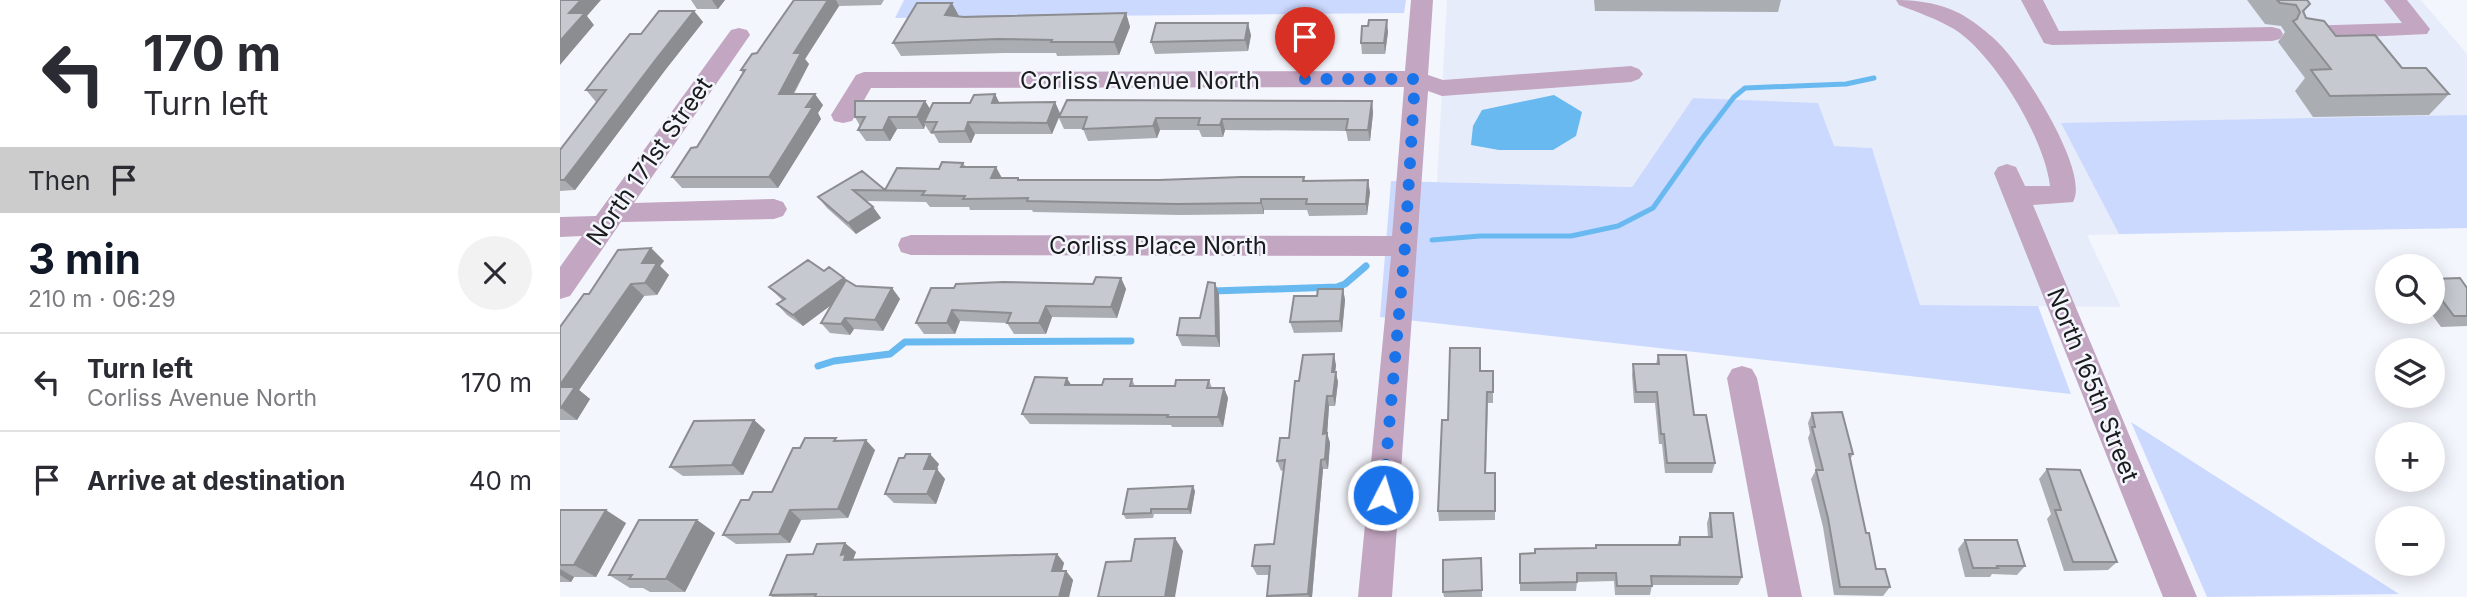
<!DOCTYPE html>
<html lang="en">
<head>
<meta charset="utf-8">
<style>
  body { margin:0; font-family:Inter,sans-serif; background:#f2f2f3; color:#2b2b33; height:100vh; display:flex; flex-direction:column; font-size:26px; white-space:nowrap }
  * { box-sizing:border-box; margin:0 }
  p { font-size:23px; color:#7c7c81 }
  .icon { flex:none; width:38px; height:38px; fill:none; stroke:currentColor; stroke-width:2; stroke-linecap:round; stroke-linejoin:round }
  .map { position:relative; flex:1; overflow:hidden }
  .side { display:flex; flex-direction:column; background:#fff; width:560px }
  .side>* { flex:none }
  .top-card { background:#fff; color:#2b2b33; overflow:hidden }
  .tools { position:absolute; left:1815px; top:254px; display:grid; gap:14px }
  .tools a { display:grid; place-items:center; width:70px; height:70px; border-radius:50%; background:#fff; box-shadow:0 4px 18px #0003; font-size:35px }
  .pin { position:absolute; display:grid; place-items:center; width:60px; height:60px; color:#fff; margin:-72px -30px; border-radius:50% 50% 50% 0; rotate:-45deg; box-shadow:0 0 7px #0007 }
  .pin .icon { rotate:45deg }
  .me { position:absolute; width:77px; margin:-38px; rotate:5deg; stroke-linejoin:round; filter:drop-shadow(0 0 5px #0008) }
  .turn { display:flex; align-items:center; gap:24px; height:147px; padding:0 28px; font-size:32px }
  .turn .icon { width:91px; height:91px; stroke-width:2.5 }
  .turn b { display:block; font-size:49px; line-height:60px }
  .then { display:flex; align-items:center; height:66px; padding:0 28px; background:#0003; gap:14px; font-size:26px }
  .round { display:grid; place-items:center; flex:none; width:74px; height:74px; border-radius:37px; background:#f2f2f3 }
  .head { display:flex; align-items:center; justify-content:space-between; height:119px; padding:0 28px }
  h1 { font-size:42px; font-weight:700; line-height:52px; color:#111827 }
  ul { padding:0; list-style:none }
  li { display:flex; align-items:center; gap:21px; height:98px; padding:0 28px; border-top:2px solid #e1e1e2 }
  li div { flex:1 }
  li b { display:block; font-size:26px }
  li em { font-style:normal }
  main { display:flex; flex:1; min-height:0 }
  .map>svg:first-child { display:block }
  .built { fill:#e7ecfa }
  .green { fill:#ccd9ff }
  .water { fill:#68b9f0 }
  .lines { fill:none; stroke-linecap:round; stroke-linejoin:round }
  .stream-far1 { stroke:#68b9f0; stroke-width:5 }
  .stream { stroke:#68b9f0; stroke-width:7 }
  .minor { fill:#c3a6c1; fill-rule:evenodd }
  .wall { fill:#aaadb2 }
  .shaded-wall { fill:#8b8d91 }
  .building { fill:#c6c9cf; stroke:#8b8d91; stroke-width:2 }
  .route { stroke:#1a73e8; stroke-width:12; stroke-dasharray:0 21.6 }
  .labels { text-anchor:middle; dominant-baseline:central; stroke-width:5; stroke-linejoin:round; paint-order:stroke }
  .street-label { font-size:24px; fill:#1b1b1e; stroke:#f4f6fd }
</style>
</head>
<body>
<main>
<section class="side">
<div class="top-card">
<div class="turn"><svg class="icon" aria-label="left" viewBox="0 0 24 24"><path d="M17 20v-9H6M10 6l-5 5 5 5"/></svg><div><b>170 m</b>Turn left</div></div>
<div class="then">Then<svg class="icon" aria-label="arrive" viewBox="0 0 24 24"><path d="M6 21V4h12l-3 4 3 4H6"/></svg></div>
</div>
<div class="head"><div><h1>3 min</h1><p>210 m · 06:29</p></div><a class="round"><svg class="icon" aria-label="close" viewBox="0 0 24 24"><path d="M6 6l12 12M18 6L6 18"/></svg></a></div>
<ul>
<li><svg class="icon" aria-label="left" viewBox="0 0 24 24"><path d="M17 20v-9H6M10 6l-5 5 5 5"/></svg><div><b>Turn left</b><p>Corliss Avenue North</p></div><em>170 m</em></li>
<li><svg class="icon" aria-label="arrive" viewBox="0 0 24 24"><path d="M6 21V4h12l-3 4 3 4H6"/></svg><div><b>Arrive at destination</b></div><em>40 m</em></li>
</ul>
</section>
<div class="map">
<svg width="1907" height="597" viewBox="0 0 1907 597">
  <rect width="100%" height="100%" fill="#f4f6fd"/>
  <path class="built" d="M887,0h974l46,54v174l-380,7 34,72 -201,-2 -48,-157 -38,-2 -141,-48 -61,89 -195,-5z"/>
  <path class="green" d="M344,0h502l-2,13 -509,5z
    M1133,98l125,5 16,43 38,2 48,157 118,1 33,88 -691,-77 11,-136 241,6z
    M1907,115v113l-348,6 -58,-111z
    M1571,422l268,172 -192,3z"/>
  <path class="water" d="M994,95l28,17 -6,24 -23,14h-54l-28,-5 2,-19 9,-16z"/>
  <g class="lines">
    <path class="stream-far1" d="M872,240l48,-4h91l47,-10 35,-18 48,-68 33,-43 11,-9 101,-4 28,-6"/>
    <path class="stream" d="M653,291l124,-4 8,-3 21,-18
      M258,366l16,-5 56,-7 15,-12 226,-1"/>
    <path class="minor" d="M851,0h22l-5,75 15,5 188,-14 8,3 4,5 -4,5 -8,3 -189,14 -14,-5 -36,506h-34l33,-341 -480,-1 -10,-3 -3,-7 3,-7 10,-3 481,1 12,-149 -533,1 -19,33 -9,2 -9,-2 -3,-6 25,-40 8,-3 541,-1z
      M1336,0c26,0 54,5 76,21 11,8 24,18 33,29 21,24 85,122 68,152l-40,3 164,392h-34l-169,-424 4,-6 9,-3 9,3 9,19h25c-5,-47 -56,-132 -96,-157 -17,-10 -37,-17 -55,-24z
      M1461,0h22l16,31 213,-4 8,2 3,5 -3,5 -8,2 -220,4 -8,-2z
      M1824,0h23l23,29 -3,5 -126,6 -8,-2 -3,-5 3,-5 8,-2 101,-3z
      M179,28l8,2 3,5 -116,168 140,-4 9,3 4,7 -4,7 -9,3 -153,3 -51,74 -10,3v-32l22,-31 -22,1v-20l36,-1 135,-186z
      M1182,366l10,3 5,9 45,219h-34l-41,-219 5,-9z"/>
  </g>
  <path class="wall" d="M131,0h34l-7,9h-21z
    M234,0h90l-3,5 -42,1 -34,53 4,5 -15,30 29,11 -5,8 3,6 -43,69h-96l-10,-11 25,-30 46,-73 -2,-4 16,-17z
    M1034,0h187l-3,12 -183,-1z
    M1687,0h60l-3,13 2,5 30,18 66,32 47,26 -20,21 -116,2 -18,-26 10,-13 -27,-36 7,-10 -4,-6 -16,-2z
    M134,11l9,11 -37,47 -91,121 -15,1v-41l37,-48h-1l-10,-12 55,-56z
    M566,13l4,14 -11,28 -62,1 -1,-3h-52l-103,3 -8,-13 66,-27z
    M749,26l-5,29h-21l-3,-12z
    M828,32l-3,22h-23l-1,-11z
    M691,35l-3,16 -93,3 -4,-12z
    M435,94l4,9 56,-1 5,11 312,-12 1,12 -3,28h-22l-2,-10 -121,-1 -2,7h-21l-3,-7h-39l-3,8 -69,3 -5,-12h-19l-5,-11 -7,16h-77l-4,9h-32l-5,-9h-3l-6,-9 -1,4h-27l-7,12h-24l-8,-11 2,-4 -5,-9 70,-16 5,8 40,-6z
    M403,163l3,4 36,11h16l2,2h139l145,-3 1,4 65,11 -3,23 -58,1 -2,-6h-43v4l-83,1 -148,-3 -1,-2h-62l-1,-3h-39l-4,-5 -60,-1 7,6 8,11 -25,16 -29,-26 -9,-11 44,-26 23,19 54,-21z
    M91,248l13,13 -4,5 9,9 -12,20 -13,1 -65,94 11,9 -13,21h-17v-93l29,-33z
    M264,271l20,7 2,2 10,6 36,2 8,11 -17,32 -29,-2 -4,6 -20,-2 -9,-10 10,-18 -28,21 -16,-11 -10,-11 5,-4 -13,-13z
    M561,278l5,11 -9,29 -65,-1 -6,17h-32l-7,-11 -47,-2 -5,13h-31l-8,-11 38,-35 139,-4z
    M1872,279l35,9v38l-26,1 -11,-15h2z
    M783,289l2,11 -3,32 -48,1 -4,-11 27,-26z
    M659,294l1,53 -38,-1 -5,-11 23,-17z
    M1098,355l36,60 21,48 -3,10h-47l-3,-29h-3l-4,-41h-21l-2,-28 1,-11h23z
    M776,365l-1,7 3,10 -3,24h-6l-2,27 3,10 -2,26h-5l-11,128h-44l1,-22h-12l-5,-9 22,-22 10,-74 -3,1 -4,-10 12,-23 10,-57z
    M920,371h13v32h-5l-2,70h9v47l-56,1 -1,-10 10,-91z
    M572,379l3,7h40l34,-6 3,8h12l4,10 -5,29h-51l-1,-2 -141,-1 -8,-10 49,-29h31z
    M1252,413l41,41 -3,6 16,73 10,36 14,18 -7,9 -49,-1 -11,-68 -12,-48 5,-9 -8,-32 2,-5 -2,-10z
    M194,420l11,10 -22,45 -60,1 -13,-9z
    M278,440l37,10 -27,68 -47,2 -11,23 -54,1 -13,-9 26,-35 23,-8 28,-44z
    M379,464l-3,5 9,10 -9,25 -42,-1 -9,-9z
    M1487,469l70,93 -9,8 -44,1 -17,-52 4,-5 -12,-35z
    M635,491l-4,23h-37l-1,4 -27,1 -3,-5z
    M0,510l66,13 -30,54h-22l-3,5h-11z
    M1150,513l32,64 -4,8h-86l-2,10h-35l-1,-14 -37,1 -1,9h-56v-37l75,-6 1,-3h81l3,-8h28l-1,-14z
    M137,520l18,13 -30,59h-35l-7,-4h-13l-21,-13z
    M1405,540l60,26 -8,9 -25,-1 -2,3h-25l-7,-28z
    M296,552l-3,7 204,-5 7,9 -2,8h4l7,9 -4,17h-297l-2,-2 43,-41z
    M921,558l1,39h-38l-1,-5z"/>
  <path class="shaded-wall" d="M21,0h20l-14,16 7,9 -34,40v-24l9,-28z
    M152,0h13l-7,9z
    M268,0h8l3,6 -34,53 4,5 -22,41 -8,-11 15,-41z
    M392,3l7,13 -14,-1z
    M134,11l9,11 -37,47 -91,121 -11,-10 93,-122z
    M566,13l4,14 -11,28 -5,-13z
    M747,15l2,11 -5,29 -2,-12z
    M827,20l1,12 -3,22 -1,-11z
    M688,23l3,12 -3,16 -3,-11z
    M255,94l8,11 -5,8 3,6 -43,69 -9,-11z
    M435,94l6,12 -9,-3z
    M365,101l7,11 -8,10 1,3 -1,4 -7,-12z
    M812,101l1,12 -3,28 -2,-11z
    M495,102l5,12 -8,20 -5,-11z
    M329,117l8,12 -7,12 -7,-11z
    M596,118l4,12 -3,8 -4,-12z
    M662,119l3,11 -2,7 -3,-12z
    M408,122l7,12 -4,9 -6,-12z
    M436,167l6,11h-11z
    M808,180l2,12 -3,23 -1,-11z
    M701,199l3,11v4l-3,-11z
    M313,207l8,11 -25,16 -8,-11z
    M91,248l13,13 -4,5 9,9 -12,20 -12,-12 -3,-20z
    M284,278l9,11 -50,37 -10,-11z
    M561,278l5,11 -9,29 -6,-11z
    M655,283l4,11 1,53 -4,-11z
    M71,284l13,12 -65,94 11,9 -13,21 -16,-12 -1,-23z
    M332,288l8,11 -17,32 -8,-11z
    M783,289l2,11 -3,32 -2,-11z
    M486,306l6,11 -6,17 -7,-11z
    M392,310l8,11 -5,13 -8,-11z
    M285,318l9,11 -4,6 -9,-11z
    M774,354l2,11 -2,17 -2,-10z
    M776,372l2,10 -3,24 -2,-10z
    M507,378l6,10 -8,-3z
    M664,388l4,10 -5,29 -5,-10z
    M767,396l2,10 -2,31v-4l3,10 -2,26 -3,-10 -2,-25z
    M194,420l11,10 -22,45 -11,-10z
    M306,440l9,10 -27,68 -10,-9z
    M370,454l9,10 -6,14 -9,-9z
    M761,460l2,9 -11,128h-3l-1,-3z
    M377,469l8,10 -9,25 -9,-10z
    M633,486l2,5 -4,23 -3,-5z
    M46,510l20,13 -30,54 -22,-12z
    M230,510l11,10 -11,23 -11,-9z
    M137,520l18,13 -30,59 -19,-13z
    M615,538l8,13 -8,46h-10z
    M285,543l11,9 -3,8h-9l-3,-5z
    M497,554l7,9 -5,17 -7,-9z
    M0,569l14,8 -3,5 -11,-7z
    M506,571l7,9 -4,17h-10z"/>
  <path class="building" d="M0,0h21l-12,13h16l-25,28z
    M234,0h34l-34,53h7l-22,41h36l-9,13h7l-44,70h-97l19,-29 6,-1 48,-77h-4l11,-16 5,-1z
    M1717,0h30l3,4 -7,7 3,7 18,3 12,15 39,-1 27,33h24l23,26 -119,2 -19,-26 20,-1 -38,-48 4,-2 3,-7 -4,-7 -16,-2z
    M357,3h35l-7,12 19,2 162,-4 -12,29h-63l1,-2 -54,-1 -105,4z
    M99,11h35l-37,47 -93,122h-4v-30l46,-60h-20l44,-56h11z
    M726,15h21l-5,28h-22z
    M809,20h18l-3,23h-23l1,-17h6z
    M596,23h92l-3,17 -94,2z
    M435,94l-3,9 63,-1 -8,21 -79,-1 -3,9 -33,1 5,-10h-13l9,-19h37l4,-8z
    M507,100l305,1 -4,29h-22l2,-11h-126l-2,6h-22l2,-7h-44l-3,8 -70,3 4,-12h-28z
    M295,101h70l-8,16h-28l-6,13h-25l7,-13h-10z
    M382,162l21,1 -2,4h35l-5,11h27v2h141l82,-3h63l-1,4 65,-1 -2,24h-60l1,-5h-46v4l-84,1 -150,-3 1,-3 -65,1 2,-3 -43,-1 3,-4 -72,-1 20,17 -25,16 -30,-26 44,-26 23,19 12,-22 42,1z
    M91,248l-9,15h15l-12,20 -14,1 -71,101v-58l24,-33h5l29,-44z
    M248,260l16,11 5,-4 15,11 -51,37 -16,-11 8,-5 -16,-12z
    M536,277l25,1 -10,29 -65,-1 -7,17h-32l4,-10 -59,-3 -5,13h-31l15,-35h23l2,-4 47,-2 90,2z
    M1900,278l7,10v28h-13l-22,-29v-8z
    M286,280l10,6 36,2 -17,32 -30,-2 -4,6 -20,-1z
    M648,282l7,1 1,53 -39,-1 3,-17h20z
    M758,289h25l-3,32 -50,1 4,-26h23z
    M890,348h30v23h13v21h-6l-2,81h10v38h-57l4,-91h6z
    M774,354l-2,18h4l-3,24h-6l-4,38 4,-1 -2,26 -4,1 -13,134 -41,2 3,-30h-18l3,-21 19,-1 11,-84 -8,1 3,-23h9l6,-57h4l4,-26z
    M1098,355h28l8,60h12l9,48h-48l-3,-29h-3l-4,-42h-21l-3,-28h26z
    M475,377l32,1 -2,7h37l2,-6h28l-2,7h45l1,-6h33l-2,8h17l-6,29h-51l1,-2 -146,-1z
    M0,387h15l-14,21h-1z
    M1282,412l11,42h-4l17,79h3l7,36h9l5,18h-50l-12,-69 -12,-48h7l-11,-43h3l-3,-14z
    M194,420l-22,45 -62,2 24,-46z
    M245,438h31l-2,3 32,-1 -28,69 -48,1 -11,24 -56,1 18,-35h8l4,-8h19l21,-44h7z
    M346,454h24l-6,15h13l-10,25h-42l14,-36h5z
    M1487,469l33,1 37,92h-44l-18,-52h6z
    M633,486l-5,23h-37v4l-28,1 5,-25z
    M0,510h46l-32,55h-14z
    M1150,513h23l9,64 -91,-1 1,10h-35l-1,-13h-39v9l-57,1v-29l15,-1v-4l61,-1v-3h84v-8h32z
    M79,520h58l-31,59h-37l3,-4h-23z
    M615,538l-10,59h-67l8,-35 25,-1 4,-22z
    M1405,540h52l8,26h-28l1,2h-25z
    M285,543l-4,12 5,-1 -2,6 213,-6 -5,17h14l-7,26h-244l1,-3 -46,1 17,-40 26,-1 4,-10z
    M921,558l1,32 -39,2v-32z"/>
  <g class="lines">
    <path class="route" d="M745,79h110l-10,167 -22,249"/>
  </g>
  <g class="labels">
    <g class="street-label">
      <text x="580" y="80">Corliss Avenue North</text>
      <text transform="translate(89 161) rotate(-55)">North 171st Street</text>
      <text x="598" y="245">Corliss Place North</text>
      <text transform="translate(1533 385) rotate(68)">North 165th Street</text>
    </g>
  </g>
</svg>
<div class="tools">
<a><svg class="icon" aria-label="search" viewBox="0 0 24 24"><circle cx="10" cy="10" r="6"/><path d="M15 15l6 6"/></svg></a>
<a><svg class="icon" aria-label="layers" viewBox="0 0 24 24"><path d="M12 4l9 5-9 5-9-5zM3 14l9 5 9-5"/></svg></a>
<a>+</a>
<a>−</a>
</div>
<div class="pin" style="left:745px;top:79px;background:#d93025"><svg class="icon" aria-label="arrive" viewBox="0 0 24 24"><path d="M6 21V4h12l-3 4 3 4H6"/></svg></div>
<svg class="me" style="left:823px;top:495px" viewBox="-20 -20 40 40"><circle r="17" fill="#1a73e8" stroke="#fff" stroke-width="3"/><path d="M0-11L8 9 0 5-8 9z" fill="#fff"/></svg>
</div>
</main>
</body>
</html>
